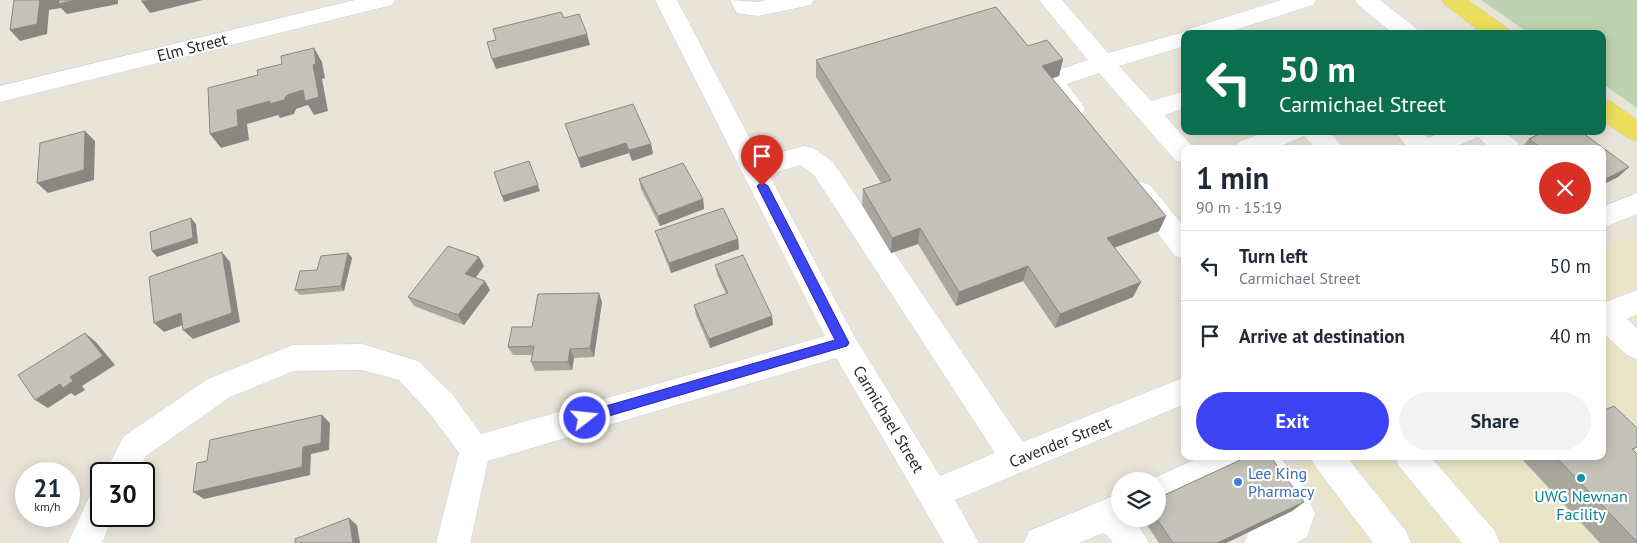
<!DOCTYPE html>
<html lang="en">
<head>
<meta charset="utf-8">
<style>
  body { margin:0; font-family:"PT Sans",sans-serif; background:#f2f2f3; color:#1f2937; height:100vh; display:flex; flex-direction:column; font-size:19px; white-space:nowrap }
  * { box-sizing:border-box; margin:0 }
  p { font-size:16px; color:#747a83 }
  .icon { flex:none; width:28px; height:28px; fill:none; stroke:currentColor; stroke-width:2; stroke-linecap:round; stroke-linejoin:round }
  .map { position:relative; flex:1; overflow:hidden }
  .side { position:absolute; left:1181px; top:145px; width:425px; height:315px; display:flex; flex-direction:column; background:#fff; border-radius:10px; box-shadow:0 2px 12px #0003 }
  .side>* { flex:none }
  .hud { position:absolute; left:1181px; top:30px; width:425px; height:105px; border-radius:10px; box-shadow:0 2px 12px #0003; background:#0b6e4f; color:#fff; overflow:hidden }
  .fabs { position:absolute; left:1111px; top:472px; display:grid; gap:10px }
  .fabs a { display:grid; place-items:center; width:55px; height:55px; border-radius:50%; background:#fff; box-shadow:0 2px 12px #0003; font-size:25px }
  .speed { position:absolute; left:15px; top:462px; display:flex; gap:10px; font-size:25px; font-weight:700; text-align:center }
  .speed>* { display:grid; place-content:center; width:65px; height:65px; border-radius:50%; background:#fff; box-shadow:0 2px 12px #0003; line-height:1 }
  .speed small { font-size:12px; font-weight:400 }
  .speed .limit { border:2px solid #111; border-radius:8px; background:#fff; color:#111 }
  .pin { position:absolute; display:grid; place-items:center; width:42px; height:42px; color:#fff; margin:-51px -21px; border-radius:50% 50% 50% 0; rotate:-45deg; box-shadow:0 0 5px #0007 }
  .pin .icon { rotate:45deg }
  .me { position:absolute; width:55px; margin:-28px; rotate:74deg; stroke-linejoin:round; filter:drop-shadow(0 0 4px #0008) }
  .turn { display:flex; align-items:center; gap:18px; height:105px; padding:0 15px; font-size:22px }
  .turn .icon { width:65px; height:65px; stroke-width:2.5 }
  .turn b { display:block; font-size:35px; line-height:42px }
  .round { display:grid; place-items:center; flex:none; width:52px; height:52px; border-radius:26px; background:#f2f2f3 }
  .summary { display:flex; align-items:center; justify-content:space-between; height:85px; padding:0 15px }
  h1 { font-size:30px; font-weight:800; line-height:38px }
  .cta { display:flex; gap:10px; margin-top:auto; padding:10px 15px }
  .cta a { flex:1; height:58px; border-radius:30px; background:#3c43f3; color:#fff; font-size:20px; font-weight:800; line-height:58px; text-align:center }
  .cta a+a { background:#f2f2f3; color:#1f2937 }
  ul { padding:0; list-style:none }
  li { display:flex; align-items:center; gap:15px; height:70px; padding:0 15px; border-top:1px solid #e0e1e3 }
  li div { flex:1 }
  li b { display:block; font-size:19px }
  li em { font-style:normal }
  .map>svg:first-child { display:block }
  .education { fill:#ebe5c8 }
  .cemetery { fill:#bcd2b0 }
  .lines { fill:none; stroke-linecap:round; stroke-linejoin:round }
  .minor-casing { stroke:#cecfe0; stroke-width:1 }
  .major-casing { stroke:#c7c7c7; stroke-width:1 }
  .minor { fill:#fff; fill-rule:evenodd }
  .major { fill:#ebde5c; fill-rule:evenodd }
  .wall { fill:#a9a69e }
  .shaded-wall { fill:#898781 }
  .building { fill:#c4c1b8; stroke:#898781 }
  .route { fill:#3c43f3; stroke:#272c9e }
  .culture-dot { fill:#0f9aa8; stroke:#fff; stroke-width:2 }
  .shop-dot { fill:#3f7fe0; stroke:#fff; stroke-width:2 }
  .labels { text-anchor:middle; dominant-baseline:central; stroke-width:4.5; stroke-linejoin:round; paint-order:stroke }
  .street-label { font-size:16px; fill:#272727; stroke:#fff }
  .shop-label { font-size:16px; fill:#366cbe; stroke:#fff; text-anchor:start }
  .culture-label { font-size:16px; fill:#0d838f; stroke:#fff }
</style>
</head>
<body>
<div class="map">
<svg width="1637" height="543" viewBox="0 0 1637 543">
  <rect width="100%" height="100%" fill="#e9e4d8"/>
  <path class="education" d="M1637,234v309h-306l22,-10 -63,-77h312l1,-209z"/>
  <path class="cemetery" d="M1481,0h156v108l-34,-24 -1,-50h-72z"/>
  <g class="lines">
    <defs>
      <path id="minor" d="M355,0h40l-3,5 -8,2 -384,95v-16z
        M655,0h22l83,158 44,-12 9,2 19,13 191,281 162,-65v27l-230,96 24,43h-35l-108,-185 -348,103 -18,82h-34l23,-90 -28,-38 -32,-35 -37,-10 -68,1 -64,26 -84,59 -9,18h-33l20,-38 84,-57 85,-34 69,-1 56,17 35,34 28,39 344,-98zM800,165l14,10 181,278 -55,23 -87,-142 -84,-160z
        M730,0l28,2 9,-2h47l-3,5 -53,11 -21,-3z
        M1039,0h23l46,53 80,-22 1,-2 92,-29h35l-3,5 -91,29h-37v12l-66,20 32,35 34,-10v17l-21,7 31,34h-10v14l-9,-2 -77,-88 -32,11 18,24 -3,6 -9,3 -9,-3 -25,-33 4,-6 45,-15z
        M1355,0h25l37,29 3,5h-26l-36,-29z
        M1269,131h60l15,18h-27l-13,-13 -30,13h-39l3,-7z
        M1394,131h27l7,7 16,-7h59l14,11 3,7h-29l-13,-12 -28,12h-41z
        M1141,182l9,3 35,43v31l-10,-3 -43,-57 -4,-7 4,-7z
        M1637,193v21l-35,14v-21z
        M1637,290v24l-10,5 10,9v31l-10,-4 -25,-23v-31l4,1z
        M1203,456h76l25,30 11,28 -8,23 -11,6h-52l5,-12 34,-17 -3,-8 -32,-39 -90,40v-26h-11z
        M1310,456h36l60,75 5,12h-38l-58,-77z
        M1394,456h36l65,75 5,12h-38l-63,-77z
        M101,490v26h12l-11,27h-34l22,-48z
        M1120,493v26h15l14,24h-36l-5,-7 -5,-3 -24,10h-55l5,-12z"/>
      <path id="major" d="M1442,0h26l40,29 3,5h-27l-39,-29z
        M1602,99l8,2 27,19v21l-9,-3 -26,-18z"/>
    </defs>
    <use href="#minor" class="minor-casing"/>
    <use href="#major" class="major-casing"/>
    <use href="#minor" class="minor"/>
    <use href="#major" class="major"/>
  </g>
  <path class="wall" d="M1028,46l35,13 -4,17 -7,2 114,138 -7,15 -45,17 19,49 -78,31 -32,-47 -67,25 -38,-62 -27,9 -29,-48 1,-16 18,-6 -65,-106v-17z
    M565,124l86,20 2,10 -21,7 -3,-8 -48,15z
    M1545,131h35l49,36 -11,10 -16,8v-36h-82l9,-10z
    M639,179l64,20 1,10 -44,17 -19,-37z
    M655,231l83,8 1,10 -68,24 -13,-33z
    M348,253l4,5 -8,33 -44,4 -5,-5 22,-20z
    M715,265l57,51 1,9 -63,23 -14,-33 -2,-10 32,-11 -9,-20z
    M484,266l-9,12 15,12 -26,35 -50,-19 -6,-9z
    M602,302l-8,55 -20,1 -2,12 -37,1 -4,-9 1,-7h-19l-5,-8 24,-20z
    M1637,447l-4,3 4,4v89h-37l-81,-87h83z
    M1304,502l-12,9 -66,32h-67l-16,-24h15z"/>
  <path class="shaded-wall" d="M40,0h78v4l-51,10 -6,-6 -12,2 -2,24 -27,7 -10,-11z
    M151,0h52l-53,13 -8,-11z
    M587,34l3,11 -94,24 -4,-10z
    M314,48l8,14 3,16 -3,1 6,32 -14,4 -6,-10 -12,4 -2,5 -14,4 -2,-3 -31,9 2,16 -28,8 -11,-14 27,-24 50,-15 26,-30z
    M1063,59l-4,17 -21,7 4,-17z
    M85,131l10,10 -1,39 -46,13 -11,-10z
    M626,143l3,10 -48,15 -3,-10z
    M651,144l2,10 -21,7 -3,-11z
    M529,161l11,30 -36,11 -2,-6z
    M1629,167l-11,10 -16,8v-4z
    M703,199l1,10 -44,17 -2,-10z
    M1166,216l-7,15 -59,22 7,-15z
    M191,218l5,6 2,19 -41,14 -5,-6z
    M920,228l-2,16 -27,9 1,-15z
    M738,239l1,10 -68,24 -2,-10z
    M222,252l8,10 10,60 -47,17 -10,-9z
    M348,253l4,5 -8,33 -3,-5z
    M479,257l5,9 -13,18 -6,-10z
    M1028,266l-5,15 -67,25 3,-14z
    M485,281l5,9 -26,35 -6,-10z
    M1141,282l-8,15 -78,31 5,-14z
    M599,293l3,9 -8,55 -4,-9z
    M181,313l10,9 -27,10 -10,-9z
    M772,316l1,9 -63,23 -1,-9z
    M85,333l11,9 19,23 -33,21 3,4 -10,6 -4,-3 -23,15 -13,-8 35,-23z
    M570,349l4,9 -2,12 -4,-8z
    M322,415l8,8 -1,27 -18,4 -1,21 -106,24 -11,-7 110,-45z
    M1304,502l-12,9 -66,32h-9z
    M349,518l8,7 3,18h-7z"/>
  <path class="building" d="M14,0h26l-3,24 -27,6z
    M59,0h17l-18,4z
    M142,0h9l-9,2z
    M996,7l32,39 19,-6 16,19 -21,7 124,150 -59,22 34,44 -81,32 -32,-48 -69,26 -39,-64 -28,10 -29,-49 28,-9 -75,-120z
    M561,12l3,6 15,-4 8,20 -95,25 -5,-17 9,-2 -3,-11z
    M314,48l2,16 -3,1 6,32 -14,4 -2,-11 -16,5 -3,5 -14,4v-3l-33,9 1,16 -28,8 -2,-46 50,-13 -1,-5 25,-6 -1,-8z
    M633,104l18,40 -22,6 -3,-7 -48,15 -13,-34z
    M85,131l-1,39 -47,13 3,-40z
    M1545,131h35l49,36 -27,14v-32h-60l-13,-10z
    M529,161l9,24 -36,11 -8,-24z
    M683,163l20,36 -45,17 -19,-37z
    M723,208l15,31 -69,24 -14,-32z
    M191,218l2,20 -41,13 -2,-19z
    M448,246l31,11 -14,17 20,7 -27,34 -50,-18z
    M222,252l10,61 -49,17 -2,-17 -27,10 -5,-46z
    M348,253l-7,33 -46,4 5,-19 17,-1 4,-14z
    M743,255l29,61 -63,23 -15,-34 34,-12 -13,-28z
    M599,293l-9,55 -20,1 -2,13h-37l3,-16 -26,1 4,-20h20l6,-33z
    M85,333l18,23 -33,21 3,4 -10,7 -3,-4 -25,16 -17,-25z
    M1614,406l23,22v19l-5,2 5,5v88l-82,-86h47v-45z
    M322,415l-1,28 -18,4 -1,20 -109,25 4,-29 10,-2 3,-21z
    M1249,456h21l34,46 -87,41h-44l-16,-24 1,-21z
    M349,518l4,25h-58v-4z"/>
  <path class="route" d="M762,182l6,4 79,153 2,4 -2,3 -262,77 -4,-1 -2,-4 2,-4 4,-2 250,-72 -78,-154z"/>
  <circle class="culture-dot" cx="1581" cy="478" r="5"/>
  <circle class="shop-dot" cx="1238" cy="482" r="5"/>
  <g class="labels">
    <g class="street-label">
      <text transform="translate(192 47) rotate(-14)">Elm Street</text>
      <text transform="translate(889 419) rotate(59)">Carmichael Street</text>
      <text transform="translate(1060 442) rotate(-22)">Cavender Street</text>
    </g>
    <g class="shop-label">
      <text x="1248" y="473">Lee King<tspan x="1248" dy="18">Pharmacy</tspan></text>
    </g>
    <g class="culture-label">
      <text x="1581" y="496">UWG Newnan<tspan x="1581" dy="18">Facility</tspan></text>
    </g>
  </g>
</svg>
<div class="fabs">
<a><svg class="icon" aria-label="layers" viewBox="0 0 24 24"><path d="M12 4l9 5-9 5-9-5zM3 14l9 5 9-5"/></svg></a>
</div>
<div class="speed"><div>21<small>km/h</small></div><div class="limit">30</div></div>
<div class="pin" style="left:762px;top:186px;background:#d93025"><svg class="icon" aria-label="arrive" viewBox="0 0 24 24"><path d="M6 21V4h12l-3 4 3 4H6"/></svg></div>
<svg class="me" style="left:585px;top:418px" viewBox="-20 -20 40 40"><circle r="17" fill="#3c43f3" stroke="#fff" stroke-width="3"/><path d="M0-11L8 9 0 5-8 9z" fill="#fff"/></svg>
<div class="hud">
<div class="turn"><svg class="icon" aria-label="left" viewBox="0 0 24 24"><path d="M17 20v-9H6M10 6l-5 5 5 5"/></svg><div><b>50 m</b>Carmichael Street</div></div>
</div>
<section class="side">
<div class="summary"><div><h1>1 min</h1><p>90 m · 15:19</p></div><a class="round" style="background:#d93025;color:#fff"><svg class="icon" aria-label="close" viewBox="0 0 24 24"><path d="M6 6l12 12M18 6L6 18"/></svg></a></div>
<ul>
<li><svg class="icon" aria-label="left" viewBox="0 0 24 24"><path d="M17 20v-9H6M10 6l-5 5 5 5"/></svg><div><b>Turn left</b><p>Carmichael Street</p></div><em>50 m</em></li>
<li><svg class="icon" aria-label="arrive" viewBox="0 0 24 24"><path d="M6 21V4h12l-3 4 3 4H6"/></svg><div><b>Arrive at destination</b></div><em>40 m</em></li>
</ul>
<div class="cta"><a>Exit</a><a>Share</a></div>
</section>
</div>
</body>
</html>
